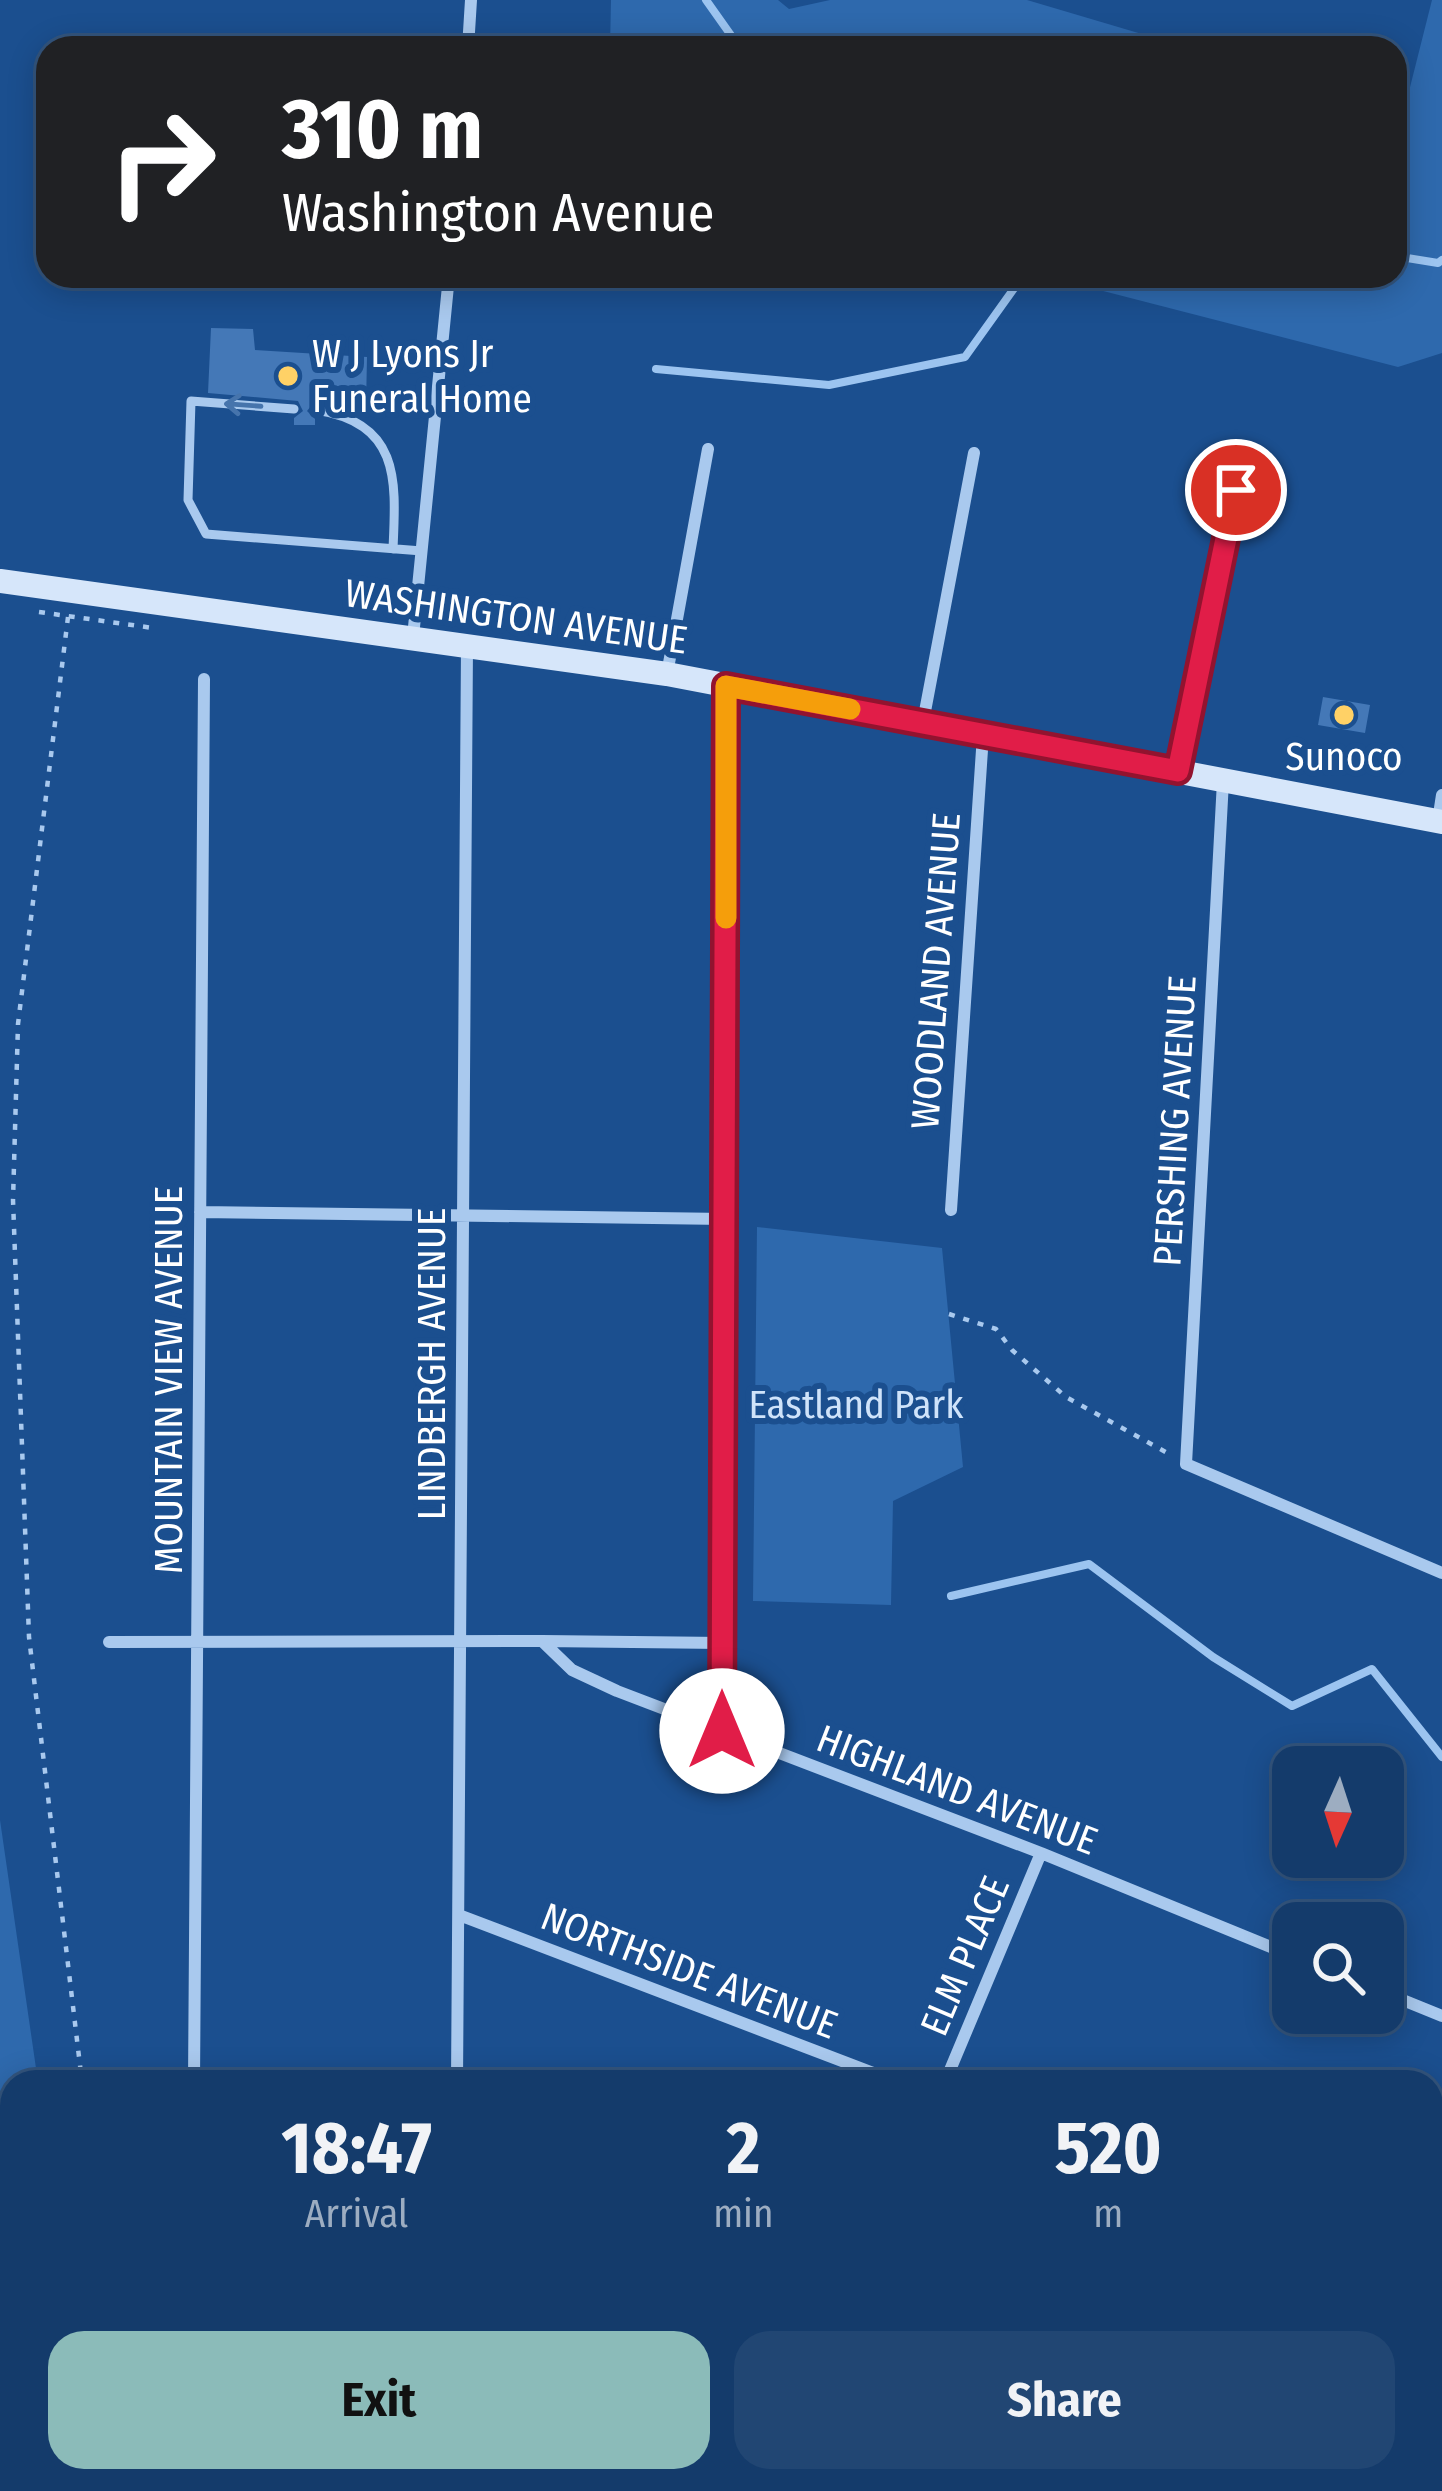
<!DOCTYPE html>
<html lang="en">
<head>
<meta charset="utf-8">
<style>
  body { margin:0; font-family:"Fira Sans Condensed",sans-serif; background:#214673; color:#f1f3f6; height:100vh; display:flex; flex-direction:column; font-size:45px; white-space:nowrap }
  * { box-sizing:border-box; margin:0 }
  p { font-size:39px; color:#9dadc1 }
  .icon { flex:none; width:66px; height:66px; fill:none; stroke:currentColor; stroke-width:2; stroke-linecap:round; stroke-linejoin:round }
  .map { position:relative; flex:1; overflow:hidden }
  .drawer { position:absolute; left:0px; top:2070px; width:1443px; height:423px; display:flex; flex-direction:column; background:#143b6b; border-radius:36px 36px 0 0; box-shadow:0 6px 30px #0003,0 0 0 3px #33557e }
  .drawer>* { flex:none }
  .banner { position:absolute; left:36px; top:36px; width:1371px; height:252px; border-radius:36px; box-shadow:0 6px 30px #0003,0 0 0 3px #33557e; background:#202124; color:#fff; overflow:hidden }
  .needle { width:78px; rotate:183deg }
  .buttons { position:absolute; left:1272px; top:1746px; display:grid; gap:24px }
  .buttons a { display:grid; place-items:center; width:132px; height:132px; border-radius:24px; background:#143b6b; box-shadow:0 6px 30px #0003,0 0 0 3px #33557e; font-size:60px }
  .pin { position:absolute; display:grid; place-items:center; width:102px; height:102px; color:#fff; margin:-51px; border:6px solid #fff; border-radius:50%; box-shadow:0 3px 12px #0007 }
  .me { position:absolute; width:132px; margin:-66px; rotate:0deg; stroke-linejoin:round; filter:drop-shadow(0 0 9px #0008) }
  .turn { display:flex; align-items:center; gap:42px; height:252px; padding:0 48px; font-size:54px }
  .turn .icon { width:156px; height:156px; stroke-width:2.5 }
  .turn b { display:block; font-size:84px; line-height:102px }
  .eta { display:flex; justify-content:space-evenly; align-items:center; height:204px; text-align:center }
  .eta b { font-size:72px; font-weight:700; line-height:84px }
  .button { display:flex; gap:24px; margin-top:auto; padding:24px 48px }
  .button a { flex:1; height:138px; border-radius:36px; background:#8bbbb9; color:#111; font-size:48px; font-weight:700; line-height:138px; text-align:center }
  .button a+a { background:#214673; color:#f1f3f6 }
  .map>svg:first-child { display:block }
  .green { fill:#2e69ad }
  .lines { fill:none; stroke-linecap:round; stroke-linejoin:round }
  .stream { stroke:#9cc4f0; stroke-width:8 }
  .building { fill:#4478b7 }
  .path { stroke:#a9c9ee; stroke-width:4.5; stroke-dasharray:6 9; stroke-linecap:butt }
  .lane { stroke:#a9c9ee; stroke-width:9 }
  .street { stroke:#a9c9ee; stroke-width:12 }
  .secondary { stroke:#d6e6fa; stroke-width:24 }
  .oneway { stroke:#4674ac }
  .route-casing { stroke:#92132f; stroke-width:30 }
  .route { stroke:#e11d48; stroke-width:21 }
  .slow { stroke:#f59e0b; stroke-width:21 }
  .poi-dot { fill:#ffd166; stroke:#1b4f8f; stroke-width:4.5 }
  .labels { text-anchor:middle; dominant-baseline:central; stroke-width:12; stroke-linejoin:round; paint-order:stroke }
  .poi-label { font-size:39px; fill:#fff; stroke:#1b4f8f; text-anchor:start }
  .street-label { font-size:39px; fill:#fff; stroke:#1b4f8f }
  .park-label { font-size:39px; fill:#cfe3fa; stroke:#1b4f8f }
</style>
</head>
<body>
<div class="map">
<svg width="1442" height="2491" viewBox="0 0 1442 2491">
  <rect width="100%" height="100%" fill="#1b4f8f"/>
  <path class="green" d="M611,0h167l11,9 41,-9h197l162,48h-579z
    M1432,0h10v353l-44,14 -353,-91h350v-167l9,2z
    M757,1227l185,21 21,219 -70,34 -2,104 -138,-4z
    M0,1820l38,262h-26v399h868l5,10h-548l-216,-5 -10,5h-111z"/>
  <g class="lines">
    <path class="stream" d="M706,0l34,48
      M1395,256l43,7 4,-3
      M656,369l173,16 136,-28 58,-81
      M951,1596l138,-32 124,93 79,49 80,-37 70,88
      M0,2434l12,1
      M447,2481l18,10"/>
  </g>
  <path class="building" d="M211,328l42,1 2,21 112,7 -1,49 -51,-5 -8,10 8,8v6h-21v-7l9,-7 -5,-10 -90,-8z
    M1323,697l47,8 -5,28 -47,-8z"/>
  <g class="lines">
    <path class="path" d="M39,612l114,16
      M68,617l-50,407 -5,176 16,437 53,445
      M949,1314l47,15 16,21 54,47 105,58
      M40,2491l2,-10"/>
    <path class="lane" d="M294,409l-103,-8 -3,99 18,34 216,17
      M316,410c85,13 80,71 77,139"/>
    <path class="street" d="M468,48l3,-48
      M413,637l36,-361
      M667,674l41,-225
      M923,722l51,-269
      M1177,771l68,-325
      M1223,781l-37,683 256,109
      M1438,821l4,-26
      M951,1210l32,-475
      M200,1212l526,7
      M542,1641l181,2
      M109,1642l433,-1 30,29 45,21 424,162 252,103
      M722,1731l4,-1046
      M459,1915l438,167
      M1383,1992l59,24
      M194,2082l10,-1403
      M457,2082l10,-1436
      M945,2082l96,-229
      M1431,2295l11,4
      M1431,2359l11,-27
      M1381,2491l4,-10"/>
    <path class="secondary" d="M0,581l667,93 775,148"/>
  </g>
  <defs><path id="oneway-shaft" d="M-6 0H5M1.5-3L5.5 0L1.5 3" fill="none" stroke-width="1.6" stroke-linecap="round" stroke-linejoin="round" transform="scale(3)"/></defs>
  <use class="oneway" href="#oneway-shaft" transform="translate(243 405) rotate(-176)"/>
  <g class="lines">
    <defs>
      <path id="route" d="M722,1731l4,-1045 452,85 58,-281"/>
    </defs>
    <use href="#route" class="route-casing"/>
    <use href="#route" class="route"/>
    <path class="slow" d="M726,918v-232l124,23"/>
  </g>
  <g class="poi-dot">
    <circle cx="288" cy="376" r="12"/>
    <circle cx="1344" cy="715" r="12"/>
  </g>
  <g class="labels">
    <g class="poi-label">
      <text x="312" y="354">W J Lyons Jr<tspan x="312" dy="45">Funeral Home</tspan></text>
      <text x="1344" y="757" text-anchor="middle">Sunoco</text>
    </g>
    <g class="street-label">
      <text transform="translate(516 617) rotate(8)">WASHINGTON AVENUE</text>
      <text transform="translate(936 971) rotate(-86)">WOODLAND AVENUE</text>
      <text transform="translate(1175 1121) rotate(-87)">PERSHING AVENUE</text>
      <text transform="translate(432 1364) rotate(-90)">LINDBERGH AVENUE</text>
      <text transform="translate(169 1380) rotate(-90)">MOUNTAIN VIEW AVENUE</text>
      <text transform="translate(957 1790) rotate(21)">HIGHLAND AVENUE</text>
      <text transform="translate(965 1956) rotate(-67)">ELM PLACE</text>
      <text transform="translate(689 1971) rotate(21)">NORTHSIDE AVENUE</text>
    </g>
    <g class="park-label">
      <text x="856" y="1405">Eastland Park</text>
    </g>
  </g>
</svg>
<div class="buttons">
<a><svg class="needle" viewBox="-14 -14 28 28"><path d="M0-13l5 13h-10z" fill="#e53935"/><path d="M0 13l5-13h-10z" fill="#9dadc1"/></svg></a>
<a><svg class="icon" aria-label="search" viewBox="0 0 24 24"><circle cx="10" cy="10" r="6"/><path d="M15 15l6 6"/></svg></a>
</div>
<div class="pin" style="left:1236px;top:490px;background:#d93025"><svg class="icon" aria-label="arrive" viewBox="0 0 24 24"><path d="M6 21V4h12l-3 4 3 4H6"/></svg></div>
<svg class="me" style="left:722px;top:1731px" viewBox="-20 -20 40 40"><circle r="19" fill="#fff"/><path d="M0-13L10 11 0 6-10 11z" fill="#e11d48"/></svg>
<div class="banner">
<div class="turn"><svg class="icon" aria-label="right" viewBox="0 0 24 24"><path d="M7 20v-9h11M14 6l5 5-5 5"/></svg><div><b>310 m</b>Washington Avenue</div></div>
</div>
<section class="drawer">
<div class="eta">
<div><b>18:47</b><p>Arrival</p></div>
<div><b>2</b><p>min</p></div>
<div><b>520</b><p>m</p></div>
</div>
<div class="button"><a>Exit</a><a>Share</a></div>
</section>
</div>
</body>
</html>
